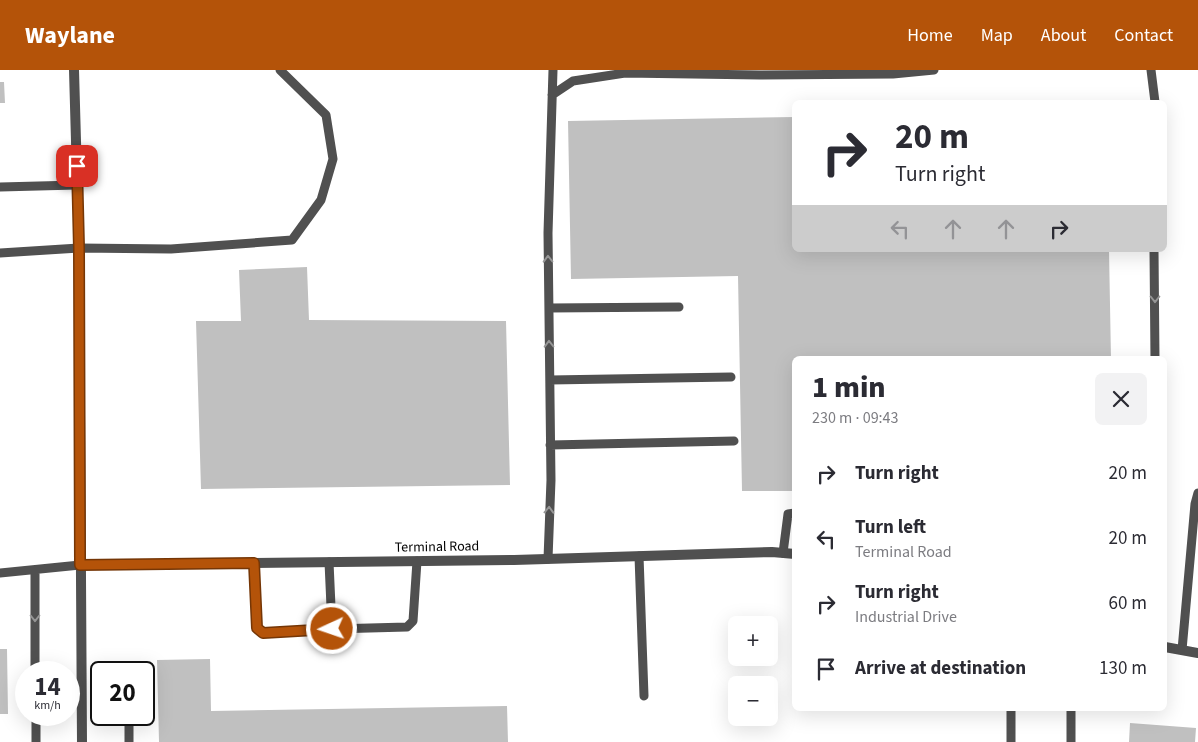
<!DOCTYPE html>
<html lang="en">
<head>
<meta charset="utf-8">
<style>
  body { margin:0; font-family:"Source Sans 3",sans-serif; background:#f2f2f3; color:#2b2b33; height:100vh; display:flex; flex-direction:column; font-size:19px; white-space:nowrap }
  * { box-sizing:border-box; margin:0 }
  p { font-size:16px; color:#7c7c81 }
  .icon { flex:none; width:28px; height:28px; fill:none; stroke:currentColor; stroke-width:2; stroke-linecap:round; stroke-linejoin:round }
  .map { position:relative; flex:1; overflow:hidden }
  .drawer { position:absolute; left:792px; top:286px; width:375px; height:355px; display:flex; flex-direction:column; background:#fff; border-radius:8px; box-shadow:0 5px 20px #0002 }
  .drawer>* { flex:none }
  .top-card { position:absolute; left:792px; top:30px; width:375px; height:152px; border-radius:8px; box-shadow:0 5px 20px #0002; background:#fff; color:#2b2b33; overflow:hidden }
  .buttons { position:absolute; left:728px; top:546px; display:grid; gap:10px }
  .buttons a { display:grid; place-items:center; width:50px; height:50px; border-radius:8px; background:#fff; box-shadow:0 5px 20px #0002; font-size:25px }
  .speed { position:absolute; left:15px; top:591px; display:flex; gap:10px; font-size:25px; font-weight:700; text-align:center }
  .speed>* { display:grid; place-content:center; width:65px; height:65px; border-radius:50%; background:#fff; box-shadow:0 5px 20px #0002; line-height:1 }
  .speed small { font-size:12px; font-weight:400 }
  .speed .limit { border:2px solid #111; border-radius:8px; background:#fff; color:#111 }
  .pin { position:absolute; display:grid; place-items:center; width:42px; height:42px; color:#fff; margin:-21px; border-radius:10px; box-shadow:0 2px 8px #0006 }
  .me { position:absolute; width:55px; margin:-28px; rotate:267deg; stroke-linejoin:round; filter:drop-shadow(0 0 4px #0008) }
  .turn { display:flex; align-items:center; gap:18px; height:105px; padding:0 20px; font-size:22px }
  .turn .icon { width:65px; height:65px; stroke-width:2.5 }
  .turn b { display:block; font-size:35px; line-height:42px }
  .lanes { display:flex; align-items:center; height:48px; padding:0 20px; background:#0003; justify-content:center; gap:25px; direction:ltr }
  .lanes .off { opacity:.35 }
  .round { display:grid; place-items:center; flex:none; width:52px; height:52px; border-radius:8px; background:#f2f2f3 }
  .headline { display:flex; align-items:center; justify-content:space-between; height:85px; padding:0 20px }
  h1 { font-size:30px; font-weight:800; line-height:38px }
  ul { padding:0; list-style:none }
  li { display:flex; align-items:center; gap:15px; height:65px; padding:0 20px }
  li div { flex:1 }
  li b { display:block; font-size:19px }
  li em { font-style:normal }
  header { display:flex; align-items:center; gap:30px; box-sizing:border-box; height:70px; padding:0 25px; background:#b45309; color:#fff }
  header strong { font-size:24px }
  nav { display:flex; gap:28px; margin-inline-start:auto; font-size:18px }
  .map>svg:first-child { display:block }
  .building { fill:#c0c0c0 }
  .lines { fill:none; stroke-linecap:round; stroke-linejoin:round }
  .lane { stroke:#505050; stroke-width:9 }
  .street { stroke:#505050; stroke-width:10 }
  .oneway { stroke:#969696 }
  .route-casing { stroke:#753606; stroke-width:12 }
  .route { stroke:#b45309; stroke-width:9 }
  .labels { text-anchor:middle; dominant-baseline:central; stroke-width:5; stroke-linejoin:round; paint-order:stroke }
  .street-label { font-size:14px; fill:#000; stroke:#fff }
</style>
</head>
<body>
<header>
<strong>Waylane</strong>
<nav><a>Home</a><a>Map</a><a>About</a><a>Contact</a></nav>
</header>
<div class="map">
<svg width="1198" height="672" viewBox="0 0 1198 672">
  <rect width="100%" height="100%" fill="#fff"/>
  <path class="building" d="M0,12h4l1,21h-5z
    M795,47v133h314l2,109h-316v132h-53l-4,-215 -167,3 -3,-158z
    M307,197l2,53 197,1 4,164 -309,4 -5,-168h45l-2,-51z
    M0,579h7l1,65h-8z
    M210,589l1,52 296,-5 1,36h-349l-2,-82z
    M1130,653l66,5 -1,14h-66z"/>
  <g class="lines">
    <path class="lane" d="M1151,0l4,32
      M552,25l21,-14 52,-8 135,2 133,-1 41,-4
      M0,117l77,-2
      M1154,180l1,109
      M0,183l79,-5 92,1 121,-9 29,-40 12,-41 -7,-44 -46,-45
      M549,238l130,-1
      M550,310l181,-3
      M550,375l184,-4
      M783,483l5,-39 7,-1
      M639,486l5,140
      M548,489l3,-79 -3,-247 5,-163
      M254,493l3,65 6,5 69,-4 -3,-67
      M35,500v102
      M0,503l80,-8
      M332,559l75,-2 6,-6 4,-60
      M1182,580l13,-146 3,-11
      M1011,639v33
      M1071,639v33
      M36,645v27
      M129,648v24"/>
    <path class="street" d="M74,0l5,178 3,494
      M80,495l434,-5 258,-8 23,2
      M1165,577l33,6"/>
  </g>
  <defs><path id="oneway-chevron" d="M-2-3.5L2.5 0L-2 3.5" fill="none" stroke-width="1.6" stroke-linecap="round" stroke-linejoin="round" transform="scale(1.25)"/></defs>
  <g class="oneway">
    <use href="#oneway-chevron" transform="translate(548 189) rotate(-91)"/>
    <use href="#oneway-chevron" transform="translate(1155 229) rotate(90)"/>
    <use href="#oneway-chevron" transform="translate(549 274) rotate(-91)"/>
    <use href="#oneway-chevron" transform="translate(549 440) rotate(-88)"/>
    <use href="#oneway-chevron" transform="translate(35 548) rotate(90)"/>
  </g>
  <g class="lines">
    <defs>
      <path id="route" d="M77,96l2,82 1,317 174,-2 3,65 6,5 69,-4"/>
    </defs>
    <use href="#route" class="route-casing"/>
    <use href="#route" class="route"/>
  </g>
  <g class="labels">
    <g class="street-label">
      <text transform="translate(437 477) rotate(-1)">Terminal Road</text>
    </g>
  </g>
</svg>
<div class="buttons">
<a>+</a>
<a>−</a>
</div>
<div class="speed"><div>14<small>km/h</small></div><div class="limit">20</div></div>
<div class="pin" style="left:77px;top:96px;background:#d93025"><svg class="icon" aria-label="arrive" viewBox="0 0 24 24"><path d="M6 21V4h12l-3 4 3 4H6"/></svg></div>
<svg class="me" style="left:332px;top:559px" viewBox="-20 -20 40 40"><circle r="17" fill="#b45309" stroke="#fff" stroke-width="3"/><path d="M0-11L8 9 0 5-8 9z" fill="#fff"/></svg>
<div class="top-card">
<div class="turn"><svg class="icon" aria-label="right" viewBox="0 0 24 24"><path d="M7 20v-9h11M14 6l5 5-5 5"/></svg><div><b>20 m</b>Turn right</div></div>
<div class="lanes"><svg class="icon off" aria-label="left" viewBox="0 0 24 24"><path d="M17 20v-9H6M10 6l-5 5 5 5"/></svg><svg class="icon off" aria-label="ahead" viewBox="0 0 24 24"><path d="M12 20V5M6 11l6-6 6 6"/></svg><svg class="icon off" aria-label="ahead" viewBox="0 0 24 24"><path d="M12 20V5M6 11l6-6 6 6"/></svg><svg class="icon" aria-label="right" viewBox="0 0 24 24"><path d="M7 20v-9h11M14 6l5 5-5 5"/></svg></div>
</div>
<section class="drawer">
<div class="headline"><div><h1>1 min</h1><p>230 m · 09:43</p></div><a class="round"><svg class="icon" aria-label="close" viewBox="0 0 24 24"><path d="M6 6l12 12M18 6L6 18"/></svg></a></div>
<ul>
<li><svg class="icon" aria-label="right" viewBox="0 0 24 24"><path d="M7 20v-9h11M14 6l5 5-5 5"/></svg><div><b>Turn right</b></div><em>20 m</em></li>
<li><svg class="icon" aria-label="left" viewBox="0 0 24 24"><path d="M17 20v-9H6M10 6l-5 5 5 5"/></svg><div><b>Turn left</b><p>Terminal Road</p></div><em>20 m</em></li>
<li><svg class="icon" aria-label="right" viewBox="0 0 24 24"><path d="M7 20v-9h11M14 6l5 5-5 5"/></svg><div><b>Turn right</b><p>Industrial Drive</p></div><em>60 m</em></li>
<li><svg class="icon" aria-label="arrive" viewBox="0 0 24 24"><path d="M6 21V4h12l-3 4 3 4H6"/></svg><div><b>Arrive at destination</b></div><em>130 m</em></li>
</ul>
</section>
</div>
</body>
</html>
